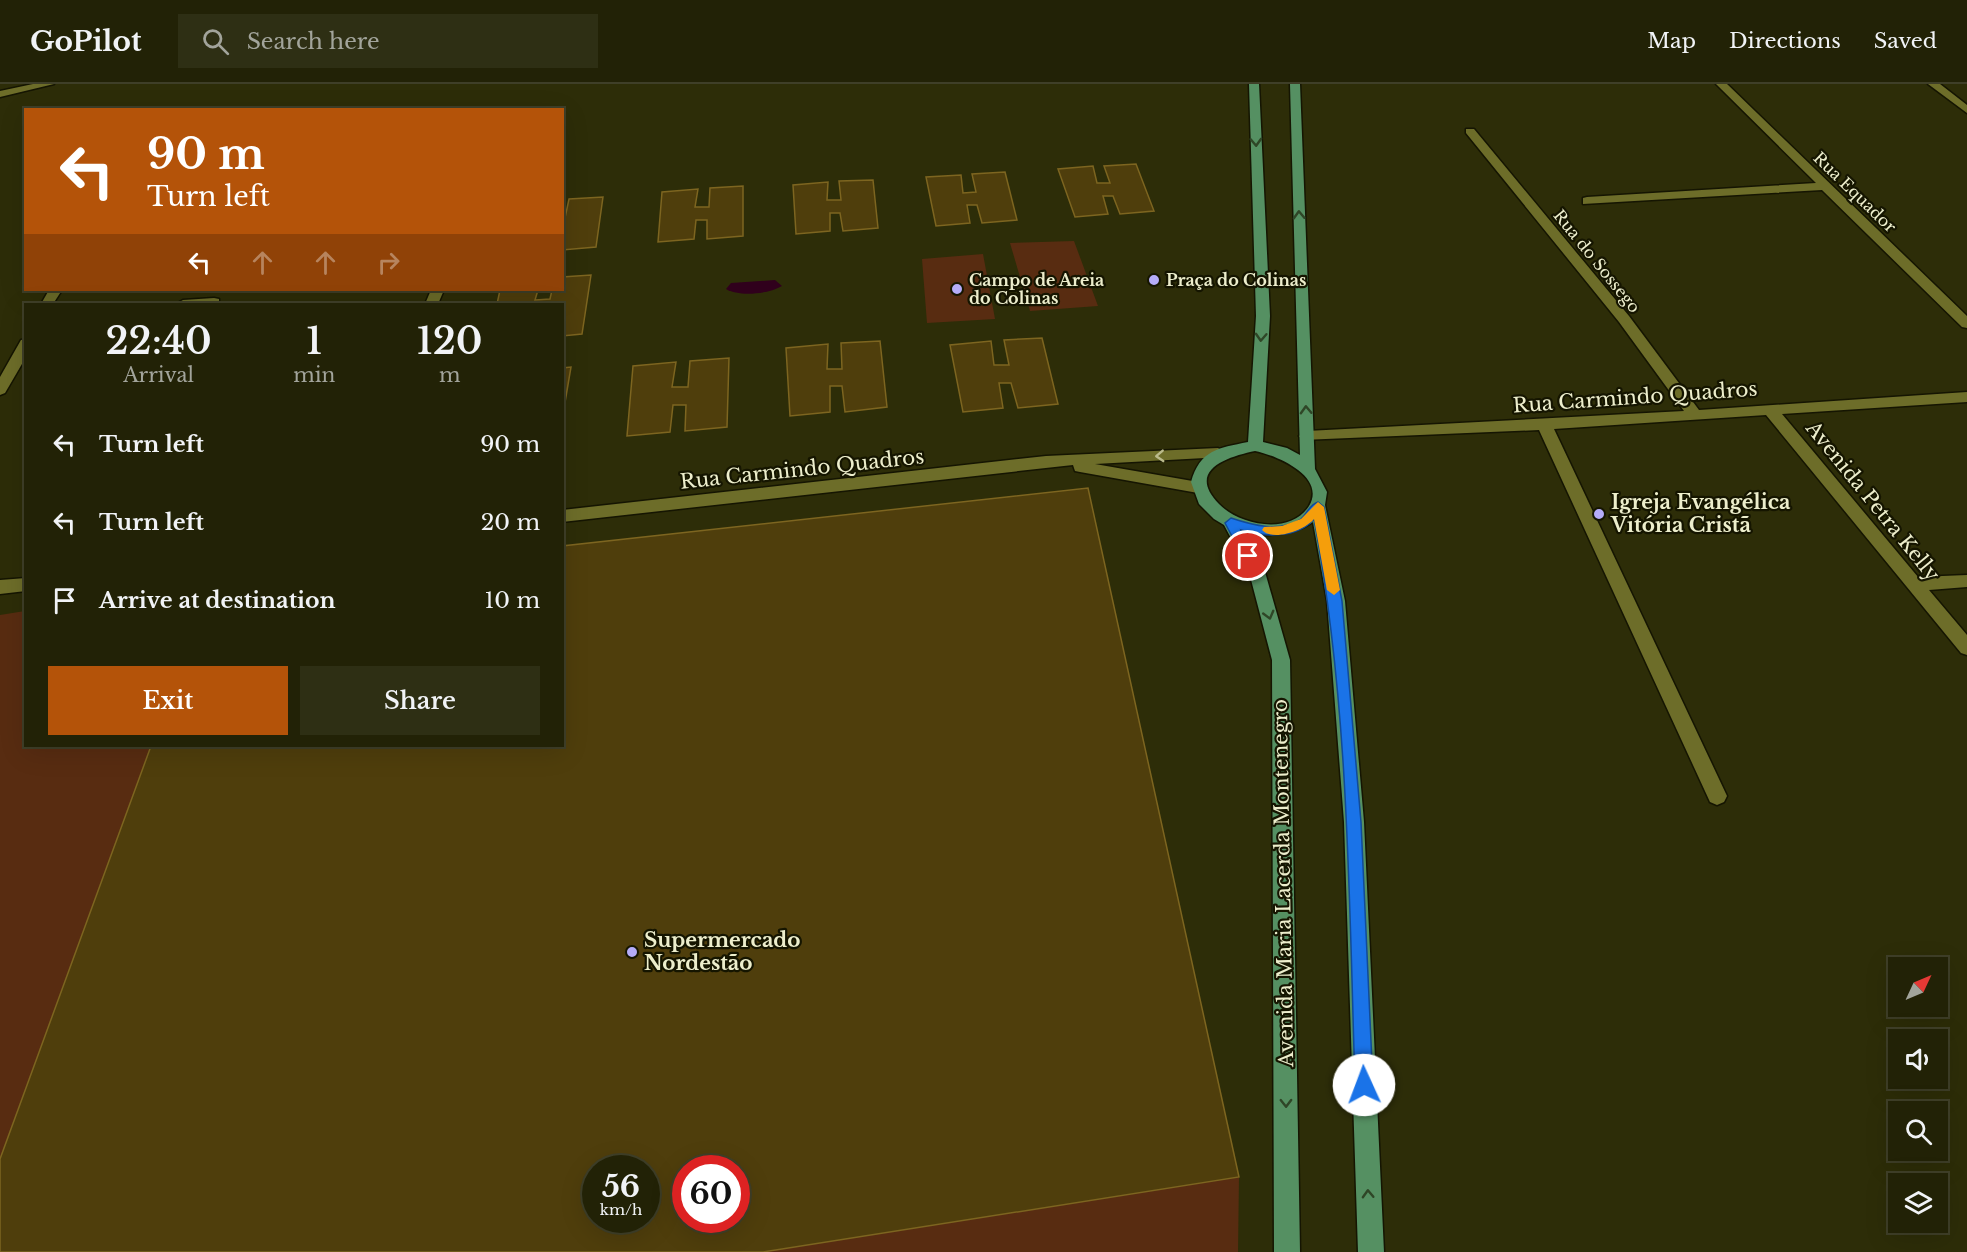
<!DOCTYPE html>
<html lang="en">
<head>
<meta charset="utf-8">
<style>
  body { margin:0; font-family:"Libre Baskerville",serif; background:#2e2f14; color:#f1f3f6; height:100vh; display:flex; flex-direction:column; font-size:22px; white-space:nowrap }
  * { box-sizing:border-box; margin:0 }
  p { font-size:20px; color:#a2a49b }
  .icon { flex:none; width:33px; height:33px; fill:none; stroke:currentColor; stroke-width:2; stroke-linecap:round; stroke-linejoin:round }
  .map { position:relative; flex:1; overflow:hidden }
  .side { position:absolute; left:24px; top:219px; width:540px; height:444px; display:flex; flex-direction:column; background:#222206; border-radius:0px; box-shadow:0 6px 24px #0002,0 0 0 2px #3f3f28 }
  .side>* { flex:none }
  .banner { position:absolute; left:24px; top:24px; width:540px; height:183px; border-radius:0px; box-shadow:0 6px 24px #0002,0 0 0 2px #3f3f28; background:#b45309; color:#fff; overflow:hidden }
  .needle { width:39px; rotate:46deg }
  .fabs { position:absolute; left:1888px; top:873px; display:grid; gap:12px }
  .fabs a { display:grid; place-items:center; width:60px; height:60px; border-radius:0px; background:#222206; box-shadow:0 6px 24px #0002,0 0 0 2px #3f3f28; font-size:30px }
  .speed { position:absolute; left:582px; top:1071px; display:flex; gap:12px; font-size:30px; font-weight:700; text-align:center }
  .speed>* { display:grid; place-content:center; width:78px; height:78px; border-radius:50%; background:#222206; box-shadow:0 6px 24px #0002,0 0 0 2px #3f3f28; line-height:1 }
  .speed small { font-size:15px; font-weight:400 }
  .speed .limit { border:9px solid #d22; background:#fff; color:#111 }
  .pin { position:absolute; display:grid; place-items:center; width:51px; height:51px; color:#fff; margin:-26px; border:3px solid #fff; border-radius:50%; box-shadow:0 2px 6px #0007 }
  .me { position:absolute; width:66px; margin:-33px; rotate:358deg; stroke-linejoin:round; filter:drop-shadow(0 0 4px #0008) }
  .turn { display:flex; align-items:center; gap:21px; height:126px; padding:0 24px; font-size:27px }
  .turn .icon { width:78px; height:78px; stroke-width:2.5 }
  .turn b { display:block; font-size:42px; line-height:51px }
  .lanes { display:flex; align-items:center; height:57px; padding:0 24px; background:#0003; justify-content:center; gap:30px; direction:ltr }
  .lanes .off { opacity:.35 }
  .eta { display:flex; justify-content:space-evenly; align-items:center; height:102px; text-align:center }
  .eta b { font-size:36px; font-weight:600; line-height:42px }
  .action { display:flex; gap:12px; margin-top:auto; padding:12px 24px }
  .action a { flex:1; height:69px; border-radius:0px; background:#b45309; color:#fff; font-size:24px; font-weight:600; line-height:69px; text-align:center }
  .action a+a { background:#2e2f14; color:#f1f3f6 }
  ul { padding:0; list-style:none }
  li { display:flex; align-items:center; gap:18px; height:78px; padding:0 24px }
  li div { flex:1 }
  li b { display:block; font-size:22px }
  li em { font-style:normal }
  header { display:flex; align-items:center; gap:36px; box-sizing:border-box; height:84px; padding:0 30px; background:#222206; border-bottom:2px solid #3f3f28 }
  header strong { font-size:28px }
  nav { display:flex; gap:33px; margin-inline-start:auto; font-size:21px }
  .search { width:420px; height:54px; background:#2e2f14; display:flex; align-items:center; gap:15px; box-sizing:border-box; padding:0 21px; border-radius:0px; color:#a2a49b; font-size:22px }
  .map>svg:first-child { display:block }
  .green { fill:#582c11 }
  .water { fill:#30001c }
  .building { fill:#4f3e0c; stroke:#7d6520; stroke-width:1.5; fill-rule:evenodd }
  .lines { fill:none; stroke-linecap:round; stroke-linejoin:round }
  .minor-casing { stroke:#151502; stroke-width:3 }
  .major-casing { stroke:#151502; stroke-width:3 }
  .minor { fill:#6d6d29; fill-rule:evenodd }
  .major { fill:#559062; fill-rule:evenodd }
  .oneway { stroke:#2f4627 }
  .oneway2 { stroke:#baba8b }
  .route { fill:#1a73e8; stroke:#114b97; stroke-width:1.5 }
  .slow { fill:#f59e0b }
  .poi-dot { fill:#b5acf8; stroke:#151500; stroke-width:2 }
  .labels { text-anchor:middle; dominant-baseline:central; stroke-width:4.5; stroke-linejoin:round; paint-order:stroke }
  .far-street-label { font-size:16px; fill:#edeecc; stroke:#151500 }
  .far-poi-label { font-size:16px; font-weight:bold; fill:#edeecc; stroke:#151500; text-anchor:start }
  .street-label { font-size:20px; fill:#edeecc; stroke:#151500 }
  .poi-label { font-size:20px; font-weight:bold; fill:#edeecc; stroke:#151500; text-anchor:start }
</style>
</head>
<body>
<header>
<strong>GoPilot</strong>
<div class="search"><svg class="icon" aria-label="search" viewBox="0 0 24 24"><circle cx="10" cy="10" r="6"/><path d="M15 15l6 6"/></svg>Search here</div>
<nav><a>Map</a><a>Directions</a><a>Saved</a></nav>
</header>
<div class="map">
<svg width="1967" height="1168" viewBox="0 0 1967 1168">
  <rect width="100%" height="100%" fill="#2d2d08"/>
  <path class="green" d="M1074,157l24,65 -68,5 -20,-68z
    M983,170l12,65 -68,4 -5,-64z
    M25,527l1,135h125l-151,413v-544z
    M1239,1093l-1,75h-475z"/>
  <path class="water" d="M775,196l7,6c-13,8 -43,11 -56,3l5,-6z"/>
  <path class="building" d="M1136,80l18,47 -34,3 -7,-18h-10l5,18 -33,3 -17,-48 35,-3 4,17h13l-6,-17z
    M1005,88l12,48 -35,3 -5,-18h-10l3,18 -34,3 -10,-49 35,-2 2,18 13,-1 -4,-18z
    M873,96l5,48 -35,3 -3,-18h-10v18l-34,3 -3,-49 35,-3 -1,18h14l-2,-19z
    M743,102v50l-36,3v-19h-11l-2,19 -36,3 4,-50 36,-3 -3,18h14l1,-19z
    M603,113l-7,50 -34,3v-32h3l4,-19z
    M591,191l-9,59 -20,2v-32h-65l3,-14h38l-3,10 15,-1 2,-9h10v-13z
    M1042,254l16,66 -40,4 -7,-25h-12l4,25 -40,4 -13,-67 41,-4 3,24h15l-5,-25z
    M880,257l7,66 -42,5 -3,-26h-12v26l-40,4 -4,-68 42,-4 -1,25h15l-1,-26z
    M729,274l-2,69 -42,4 1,-26h-13l-3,27 -43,4 6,-70 43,-4 -4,25h16l2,-26z
    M571,283l-9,53v-52z
    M1088,404l151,689 -476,75h-763v-93l151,-413h411v-200zM596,1084h50v52h-50zM686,1084h50v52h-50z"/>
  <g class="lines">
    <defs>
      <path id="minor" d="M33,0h21l-54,13v-6z
        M1716,0h11l240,232v12l-5,-1 -140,-137 -239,14v-6l4,-1 229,-14z
        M1928,0h12l27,21v8z
        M1466,45h8l155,187 70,94 268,-18v10l-185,12 136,163 49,-2v12l-38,3 38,45v20l-6,-2 -195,-238 -212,14 173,367 -3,6 -7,3 -7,-3 -171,-372 -237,10 -3,-4 8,-5 377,-20 -65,-89 -153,-189z
        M49,206h13l-9,14h-12z
        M431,206h13l-6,14h-13z
        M214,214l5,1v5h-43l7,-4z
        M26,255v18l-21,36 -5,2v-18l21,-37z
        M1218,364l8,5 -3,4 -128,7 109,19 2,4 -2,4 -6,2 -118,-21 -5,-1 -2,-6 -511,57v-12l484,-54z
        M26,494v13l-26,3v-14z"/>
      <path id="major" d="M1249,0h10l11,232 -7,126 24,6 13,7 -10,-371h10l15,385 12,23 -2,13 20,96 19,221 20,430h-26l-14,-430 -17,-221 -14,-79c-21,14 -44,15 -68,11l20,39 25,88 10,592h-26l-2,-592 -23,-88 -25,-47 -10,-6 -15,-15 -8,-22c9,-32 27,-34 57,-40l8,-126zM1255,367c20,4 72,25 54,55 -19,30 -70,19 -90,-2 -33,-34 8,-47 36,-53z"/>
    </defs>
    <use href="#minor" class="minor-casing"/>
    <use href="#major" class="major-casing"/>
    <use href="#minor" class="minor"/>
    <use href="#major" class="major"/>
  </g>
  <defs><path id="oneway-chevron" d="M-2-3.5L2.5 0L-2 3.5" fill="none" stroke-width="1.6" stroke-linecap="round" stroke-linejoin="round" transform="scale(1.5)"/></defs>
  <g class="oneway">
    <use href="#oneway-chevron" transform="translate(1256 58) rotate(88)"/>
    <use href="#oneway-chevron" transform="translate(1299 131) rotate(-92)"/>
    <use href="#oneway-chevron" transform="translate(1261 253) rotate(93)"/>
    <use href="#oneway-chevron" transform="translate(1306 326) rotate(-92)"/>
    <use href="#oneway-chevron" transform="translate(1269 531) rotate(75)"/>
    <use href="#oneway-chevron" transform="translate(1286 1019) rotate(89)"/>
    <use href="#oneway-chevron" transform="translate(1368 1110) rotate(-92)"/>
  </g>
  <use class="oneway2" href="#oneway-chevron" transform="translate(1160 372) rotate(177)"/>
  <path class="route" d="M1318,418l6,5 18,94 19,221 12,263 -3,6 -6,3 -6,-3 -3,-6c-6,-189 -6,-380 -41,-566 -17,20 -51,18 -73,11l13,26 -6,4 -4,-1 -19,-36 6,-5c21,7 49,15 70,1 6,-5 8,-14 17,-17z"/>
  <path class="slow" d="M1318,418l6,5 16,83 -6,5 -7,-5 -13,-71c-9,11 -41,23 -52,11l2,-3 18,-1 19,-7z"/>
  <g class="poi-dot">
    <circle cx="1154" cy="196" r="6"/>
    <circle cx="957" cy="205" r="6"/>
    <circle cx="1599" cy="430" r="6"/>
    <circle cx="632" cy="868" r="6"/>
  </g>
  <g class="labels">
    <g class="far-street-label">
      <text transform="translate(1855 108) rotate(44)">Rua Equador</text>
      <text transform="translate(1597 177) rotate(51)">Rua do Sossego</text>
    </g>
    <g class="far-poi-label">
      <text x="969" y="196">Campo de Areia<tspan x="969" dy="18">do Colinas</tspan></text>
      <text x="1166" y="196">Praça do Colinas</text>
    </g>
    <g class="street-label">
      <text transform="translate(1635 313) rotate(-4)">Rua Carmindo Quadros</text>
      <text transform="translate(802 385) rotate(-6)">Rua Carmindo Quadros</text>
      <text transform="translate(1873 417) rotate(51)">Avenida Petra Kelly</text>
      <text transform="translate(1283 799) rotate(-91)">Avenida Maria Lacerda Montenegro</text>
    </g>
    <g class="poi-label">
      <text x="1611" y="418">Igreja Evangélica<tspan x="1611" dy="23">Vitória Cristã</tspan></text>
      <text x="644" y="856">Supermercado<tspan x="644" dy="23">Nordestão</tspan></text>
    </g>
  </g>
</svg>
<div class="fabs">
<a><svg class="needle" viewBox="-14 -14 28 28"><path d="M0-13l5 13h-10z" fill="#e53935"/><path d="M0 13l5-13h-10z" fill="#a2a49b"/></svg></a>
<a><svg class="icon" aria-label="sound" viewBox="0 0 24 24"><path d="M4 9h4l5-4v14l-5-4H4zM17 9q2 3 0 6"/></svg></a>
<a><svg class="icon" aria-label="search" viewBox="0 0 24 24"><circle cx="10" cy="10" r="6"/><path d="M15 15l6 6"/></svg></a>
<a><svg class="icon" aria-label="layers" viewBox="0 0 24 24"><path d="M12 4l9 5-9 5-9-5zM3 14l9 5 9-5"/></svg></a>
</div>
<div class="speed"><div>56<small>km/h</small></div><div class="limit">60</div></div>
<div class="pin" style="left:1248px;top:472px;background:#d93025"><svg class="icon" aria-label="arrive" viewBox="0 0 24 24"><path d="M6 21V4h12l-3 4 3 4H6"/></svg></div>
<svg class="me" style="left:1364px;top:1001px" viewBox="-20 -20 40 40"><circle r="19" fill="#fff"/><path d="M0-13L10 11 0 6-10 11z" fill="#1a73e8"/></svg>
<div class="banner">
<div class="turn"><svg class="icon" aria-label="left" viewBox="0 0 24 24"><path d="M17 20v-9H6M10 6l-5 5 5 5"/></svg><div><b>90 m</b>Turn left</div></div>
<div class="lanes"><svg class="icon" aria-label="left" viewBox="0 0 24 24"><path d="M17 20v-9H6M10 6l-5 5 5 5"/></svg><svg class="icon off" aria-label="ahead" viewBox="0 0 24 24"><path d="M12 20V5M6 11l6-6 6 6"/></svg><svg class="icon off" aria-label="ahead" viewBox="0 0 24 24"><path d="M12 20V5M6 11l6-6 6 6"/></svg><svg class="icon off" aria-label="right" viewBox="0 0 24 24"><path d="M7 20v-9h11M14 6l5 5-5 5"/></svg></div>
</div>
<section class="side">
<div class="eta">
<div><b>22:40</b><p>Arrival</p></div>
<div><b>1</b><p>min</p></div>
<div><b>120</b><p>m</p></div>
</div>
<ul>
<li><svg class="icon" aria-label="left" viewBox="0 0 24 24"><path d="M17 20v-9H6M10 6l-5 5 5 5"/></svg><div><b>Turn left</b></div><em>90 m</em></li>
<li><svg class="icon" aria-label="left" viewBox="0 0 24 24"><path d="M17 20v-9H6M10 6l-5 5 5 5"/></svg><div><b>Turn left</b></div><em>20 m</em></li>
<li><svg class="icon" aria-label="arrive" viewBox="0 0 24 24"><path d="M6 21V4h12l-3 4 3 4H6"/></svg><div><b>Arrive at destination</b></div><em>10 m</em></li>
</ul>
<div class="action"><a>Exit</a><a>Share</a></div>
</section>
</div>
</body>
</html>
